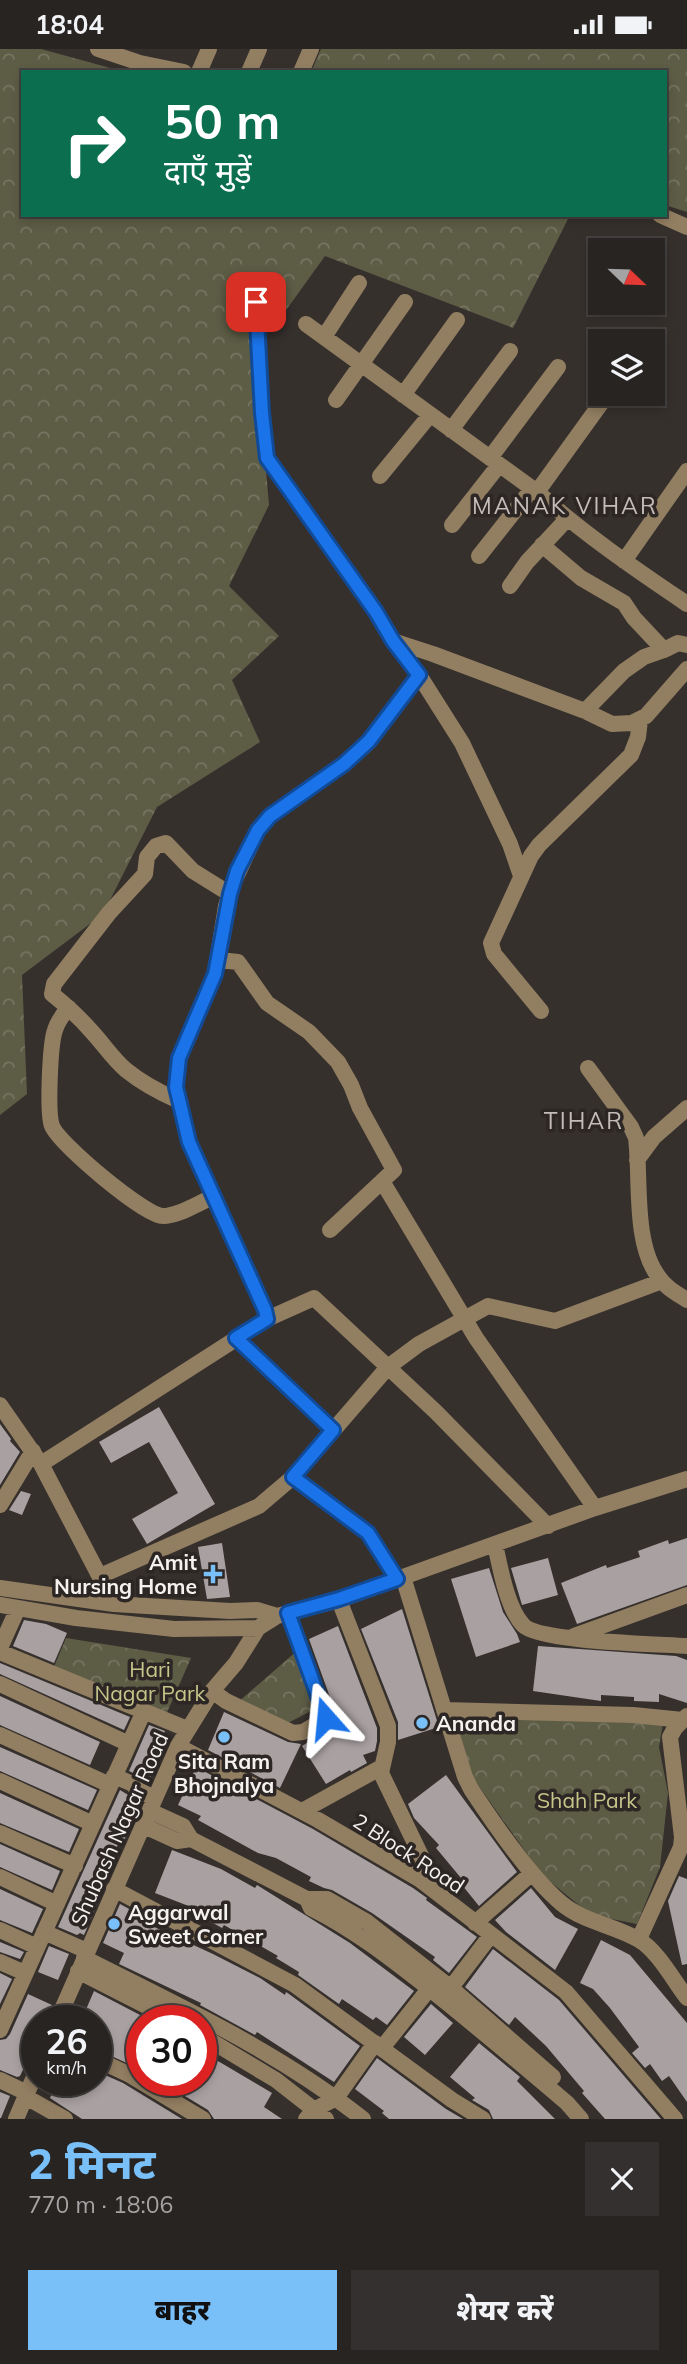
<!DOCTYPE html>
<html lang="hi">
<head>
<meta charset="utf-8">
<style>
  body { margin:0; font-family:Mulish,"Noto Sans Devanagari",sans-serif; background:#34302f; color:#f1f3f6; height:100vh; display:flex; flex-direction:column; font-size:26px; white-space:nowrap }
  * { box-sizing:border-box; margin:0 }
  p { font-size:23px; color:#a5a4a5 }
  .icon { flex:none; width:38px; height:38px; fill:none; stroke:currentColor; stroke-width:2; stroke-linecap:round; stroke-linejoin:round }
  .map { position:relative; height:2070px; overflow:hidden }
  .side { display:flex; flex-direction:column; background:#282422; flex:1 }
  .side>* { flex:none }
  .hud { position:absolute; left:21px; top:21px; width:646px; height:147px; border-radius:0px; box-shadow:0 4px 10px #0003,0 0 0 2px #444140; background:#0b6e4f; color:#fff; overflow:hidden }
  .needle { width:46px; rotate:113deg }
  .fabs { position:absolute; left:588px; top:189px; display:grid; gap:14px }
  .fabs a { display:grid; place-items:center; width:77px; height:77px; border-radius:0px; background:#282422; box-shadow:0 4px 10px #0003,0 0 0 2px #444140; font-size:35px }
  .speed { position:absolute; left:21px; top:1956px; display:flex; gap:14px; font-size:35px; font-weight:700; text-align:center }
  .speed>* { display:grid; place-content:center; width:91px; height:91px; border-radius:50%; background:#282422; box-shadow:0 4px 10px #0003,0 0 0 2px #444140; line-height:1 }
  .speed small { font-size:18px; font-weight:400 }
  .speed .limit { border:10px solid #d22; background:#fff; color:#111 }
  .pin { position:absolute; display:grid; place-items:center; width:60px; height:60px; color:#fff; margin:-30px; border-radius:14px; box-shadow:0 4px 10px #0006 }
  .me { position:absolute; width:77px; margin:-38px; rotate:342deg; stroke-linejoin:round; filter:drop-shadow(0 0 5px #0008) }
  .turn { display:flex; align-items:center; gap:24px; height:147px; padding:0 28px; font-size:32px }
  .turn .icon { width:91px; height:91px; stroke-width:2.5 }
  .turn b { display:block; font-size:49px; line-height:60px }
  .round { display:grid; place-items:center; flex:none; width:74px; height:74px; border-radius:0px; background:#34302f }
  .overview { display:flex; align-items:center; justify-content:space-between; height:119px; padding:0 28px }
  h1 { font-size:42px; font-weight:800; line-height:52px; color:#79bff8 }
  .cta { display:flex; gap:14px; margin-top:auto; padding:14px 28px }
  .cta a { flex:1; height:80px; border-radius:0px; background:#79bff8; color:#111; font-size:28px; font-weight:800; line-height:80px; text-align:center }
  .cta a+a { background:#34302f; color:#f1f3f6 }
  .status { display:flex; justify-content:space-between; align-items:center; height:49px; padding:0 35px; background:#282422; direction:ltr }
  .status svg { height:19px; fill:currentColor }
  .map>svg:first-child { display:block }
  .park { fill:url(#park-crowns) }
  .building { fill:#a9a0a1 }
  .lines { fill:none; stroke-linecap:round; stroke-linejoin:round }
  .minor { stroke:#927e61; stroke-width:16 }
  .route-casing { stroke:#114b97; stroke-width:18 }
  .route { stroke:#1a73e8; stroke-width:12 }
  .poi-dot { fill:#79bff8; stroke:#2c2624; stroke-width:2.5 }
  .labels { text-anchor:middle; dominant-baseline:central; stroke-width:7; stroke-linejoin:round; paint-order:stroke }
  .poi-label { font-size:21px; font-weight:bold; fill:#f5f1ef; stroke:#2c2624; text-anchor:start }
  .park-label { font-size:21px; fill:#c6c68b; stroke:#2c2624 }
  .street-label { font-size:21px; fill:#f5f1ef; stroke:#2c2624 }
  .neighbourhood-label { font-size:23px; letter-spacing:2px; fill:#c4bcb9; stroke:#2c2624 }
</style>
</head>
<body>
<div class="status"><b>18:04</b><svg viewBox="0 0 49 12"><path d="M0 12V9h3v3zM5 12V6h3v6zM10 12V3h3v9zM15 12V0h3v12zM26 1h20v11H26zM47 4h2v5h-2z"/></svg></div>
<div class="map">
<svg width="687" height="2070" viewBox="0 0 687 2070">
  <defs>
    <pattern id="park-crowns" width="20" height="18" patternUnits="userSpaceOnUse" patternTransform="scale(1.75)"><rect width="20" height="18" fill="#5d5d46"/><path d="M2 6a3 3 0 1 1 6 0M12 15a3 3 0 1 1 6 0" fill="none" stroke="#757561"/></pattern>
  </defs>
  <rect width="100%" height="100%" fill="#36302d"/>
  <path class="park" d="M0,0h41l84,23h-102v143h547l-57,113 -188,-72 -41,57 -21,-15 -9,36 15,171 -40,81 50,50 -47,44 28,62 -103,65 -54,107 -81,61 5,119 -27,21z
    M321,0h366v163l-22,-7v-133h-354z
    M66,1589l125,20 -26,59 -114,-43z
    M298,1601l17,59 -31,16 -47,-22z
    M453,1662l210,12 -4,24 9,46 -8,74 -23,57 -46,-9 -49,-40 -71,-100z"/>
  <path class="building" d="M159,1358l56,97 -68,40 -15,-25 46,-26 -29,-51 -38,21 -12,-21z
    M0,1375l11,15 -1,2 10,11 -20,33z
    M21,1442l10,3 -9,21 -13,-5z
    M687,1489v47l-110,39 -16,-41 45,-18 1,3 33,-11 -2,-6 30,-11 1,4z
    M222,1494l8,54 -23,2 -9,-52z
    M548,1509l10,37 -36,10 -11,-37z
    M489,1519l14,44 14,22 3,8 -44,15 -25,-78z
    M402,1560l37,118 -41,13v-18l-37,-93z
    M24,1571l22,4 21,9 -13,30 -41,-17z
    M338,1577l39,102v13l-2,10 -12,4 4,8 -16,9 -1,-2 -24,14 -24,-38 34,-21v-11l-27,-75z
    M538,1597l138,10 11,4v43l-28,-9v8l-25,-1v-4l-33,-2v6l-68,-10z
    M0,1614l130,54 -6,13 -124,-56z
    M0,1647l100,46 -10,23 -90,-40z
    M224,1663l64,30 13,2 -21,44 -72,-38z
    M149,1676l16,6 -4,10 3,1 -6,13 2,1 -12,27 -8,-7 -11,-5z
    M0,1698l97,43 -9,20 -88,-39z
    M196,1718l117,62 100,59 14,10 -1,2 51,37 -28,36 -16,-13 2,-3 -63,-44 -40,-23 -8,-2 -15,-7 2,-4 -35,-19 -18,-5 -60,-33 3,-4 -23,-11z
    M446,1726l71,97 -38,34 -21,-26 3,-2 -25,-30 3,-3 -25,-27 -6,-14z
    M120,1741l21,13 -7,16 -2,-1 -9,26 -4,-2 -22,52 4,1 -17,40 -4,-2 -3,2 -19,-8z
    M0,1744l79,36 -10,23 -69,-29z
    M0,1795l60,27 -8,19 -52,-23z
    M172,1801l49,19 34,19 2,-3 93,58 64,48 -27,34 -11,-8 -3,3 -31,-21 -3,5 -41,-29 1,-3 -23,-14 2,-2 -54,-31 -2,3 -25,-14 2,-4 -44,-17z
    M679,1827l8,3v85l-5,1 -14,-64z
    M531,1839l24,29 23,12 -23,41 -49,-38 -11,-12z
    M0,1840l43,20 -11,24 -32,-13z
    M120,1855l11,6 -3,5 85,39 47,24 25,17 1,-3 3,2 71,52 -26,36 -77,-50 -2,3 -55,-30 1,-2 -82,-39 5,-11 -21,-10z
    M601,1891l29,15 57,68v79l-18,-26 -7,5 -12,-17 -5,4 -13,-15 7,-6 -29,-39 -17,-19 -13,-6z
    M0,1893l24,10 -4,7 -20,-7z
    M49,1897l20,8 -11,26 -20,-8z
    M493,1900l66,51 102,119h-56l-23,-26 2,-2 -38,-45 -31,-29 -6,8 -44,-38z
    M0,1924l12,6 -12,25z
    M94,1942l48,25v54l-46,-21v-28h-15z
    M28,1945l24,11 -6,16h-9v20l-17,35 -3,1 -17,-7v-30l6,-1 4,-5z
    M431,1955l22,19 -28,32 -21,-18z
    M479,1994l41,34 -3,4 38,38h-62l-4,-9 -17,-10 3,-2 -25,-21z
    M201,2002l71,42 -8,14 18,12h-68l-6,-9 -48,-29h41z
    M377,2009l69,51 17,10h-74l-7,-6 2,-2 -29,-22z
    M96,2022l27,12 59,36h-100l-32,-21 7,-17h39z
    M0,2043l10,4 -9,22h-1z"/>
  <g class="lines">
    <path class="minor" d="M98,0l42,14 44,9
      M199,23l10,-23
      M249,23l10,-23
      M301,23l10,-23
      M660,166l27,12
      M256,252l6,112 5,45 109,154 17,29 40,13 152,57 27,13 20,-1 14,-7 41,-47
      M306,275l231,168c47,42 98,77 150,112
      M324,288l35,-54
      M403,346l54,-75
      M336,351l69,-98
      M451,381l59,-79
      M490,409l68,-91
      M380,427l50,-61
      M537,443l70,-97
      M452,476l47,-60
      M542,496l39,33 43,25 10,15 30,32 14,-7 9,2
      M479,507l53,-67
      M624,512l63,-90
      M510,537l17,-24 40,-43
      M393,592l26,34 -50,67 -25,22 -74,52 -12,14 -26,56 -6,20 -11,68 -36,84 -3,29 13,55 76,168 2,9 47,-21 122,114 112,114
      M419,626l43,68 48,101 11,32
      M585,662l39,-40 20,-14 20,-7
      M219,911l19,2 29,41 42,29 29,30 13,23 9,23 34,62 -64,60
      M69,959c-7,7 -11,13 -14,22 -5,14 -8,83 -3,96 7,18 93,90 111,90 16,0 35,-13 50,-19
      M541,962l-47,-57 -3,-11 40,-87 8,-11 92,-90 7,-18 2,-17
      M588,1019l43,59 5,11c5,40 -3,104 22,138 7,11 18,17 29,24
      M179,1052c-18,-8 -37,-18 -53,-31 -13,-11 -22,-25 -33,-37 -12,-14 -26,-27 -41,-39l2,-10 55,-71 36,-39 2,-17 9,-11 10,-3 27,28 37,23
      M637,1111l17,-23 33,-29
      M382,1132l94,157 119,170
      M236,1289l97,92
      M0,1356l41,59 73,140
      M41,1415l226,-145
      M293,1428l75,56 29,46
      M0,1456l33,-54
      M495,1495c5,23 12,64 28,81 15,17 136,19 164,21
      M100,1527l159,-70 34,-29 95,-110 31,-23 69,-38 67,15 107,-40
      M403,1528l62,200 6,12c23,35 59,88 90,114 24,20 53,22 78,37 18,10 35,41 48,58
      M0,1539l114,16 116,7 27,-1 20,6
      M339,1551l49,126v16l-7,31 43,89 -5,17
      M0,1556l76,13 98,11 84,-1 19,-12 62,-16 256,-92 92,-29
      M574,1587l113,-41
      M0,1599l18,-40
      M0,1603l187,77
      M0,1635l129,60
      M212,1642l14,10 67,32 10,-1 23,-14 -38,-105
      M444,1661l189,5 50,5
      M0,1686l110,50
      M178,1697l140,74 101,59 147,113 109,127
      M114,1727l21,9 1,4 18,9
      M0,1732l93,43
      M150,1762l33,15 8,13
      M302,1762l78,-43
      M144,1777l33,15 14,-2 116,60 4,9c42,21 78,49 115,78 48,38 94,77 141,117l14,16
      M0,1784l75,33
      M0,1828l57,27
      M114,1840l181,96 157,115 31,19
      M307,1850h20l40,23 84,66 102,89
      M475,1874l57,-50
      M0,1881l37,17
      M44,1883l43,19
      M639,1890l42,-92 1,-10 -12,-100 5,-9 12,-12
      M84,1909c95,48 195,94 279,161
      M0,1913l25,11
      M78,1922l98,50
      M446,1945l45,-59
      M57,1972l121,-275 34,-55 24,-28 22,-35
      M0,1981l144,-319
      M201,1986l75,45 50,39
      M382,1999l47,-59
      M96,2010l32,15 75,45
      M0,2031l27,13
      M26,2048l39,22
      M16,2070l21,-49
      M306,2070l8,-9 22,-12 39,-55"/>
  </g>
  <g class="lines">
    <defs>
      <path id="route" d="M256,253l6,111 5,45 109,154 17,29 26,34 -50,66 -25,23 -74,52 -12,14 -21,41 -7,23 -15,80 -36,84 -3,29 13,55 76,168 2,9 -31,19 97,92 -40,47 75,56 29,46 -58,20 -51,14 38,105"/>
    </defs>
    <use href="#route" class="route-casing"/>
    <use href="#route" class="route"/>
  </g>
  <g class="poi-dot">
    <path d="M209.5 1514.5h7v7h7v7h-7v7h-7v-7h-7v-7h7z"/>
    <circle cx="422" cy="1674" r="7"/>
    <circle cx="224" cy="1688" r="7"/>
    <circle cx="114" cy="1875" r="7"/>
  </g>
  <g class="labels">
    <g class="poi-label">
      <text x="197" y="1513" text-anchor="end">Amit<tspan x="197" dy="24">Nursing Home</tspan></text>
      <text x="436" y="1674">Ananda</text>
      <text x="224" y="1712" text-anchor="middle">Sita Ram<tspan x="224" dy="24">Bhojnalya</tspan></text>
      <text x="128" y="1863">Aggarwal<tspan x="128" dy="24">Sweet Corner</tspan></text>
    </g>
    <g class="park-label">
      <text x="150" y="1620">Hari<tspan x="150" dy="24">Nagar Park</tspan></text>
      <text x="587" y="1751">Shah Park</text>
    </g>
    <g class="street-label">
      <text transform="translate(119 1780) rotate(-66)">Shubash Nagar Road</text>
      <text transform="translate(409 1804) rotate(33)">2 Block Road</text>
    </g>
    <g class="neighbourhood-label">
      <text x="565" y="456">MANAK VIHAR</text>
      <text x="584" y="1071">TIHAR</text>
    </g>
  </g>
</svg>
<div class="fabs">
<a><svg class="needle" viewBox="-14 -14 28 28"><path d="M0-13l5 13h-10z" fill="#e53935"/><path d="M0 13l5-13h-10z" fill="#a5a4a5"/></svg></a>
<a><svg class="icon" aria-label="layers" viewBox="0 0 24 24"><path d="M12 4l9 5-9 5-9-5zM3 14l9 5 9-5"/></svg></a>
</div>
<div class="speed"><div>26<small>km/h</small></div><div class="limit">30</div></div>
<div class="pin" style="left:256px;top:253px;background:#d93025"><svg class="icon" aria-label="arrive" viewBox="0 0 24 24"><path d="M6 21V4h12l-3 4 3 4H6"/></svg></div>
<svg class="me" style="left:326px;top:1669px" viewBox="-20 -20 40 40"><path d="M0-17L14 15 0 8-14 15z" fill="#1a73e8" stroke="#fff" stroke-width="4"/></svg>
<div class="hud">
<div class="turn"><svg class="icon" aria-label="right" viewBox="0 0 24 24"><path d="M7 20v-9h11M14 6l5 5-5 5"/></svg><div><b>50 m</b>दाएँ मुड़ें</div></div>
</div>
</div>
<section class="side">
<div class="overview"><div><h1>2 मिनट</h1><p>770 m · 18:06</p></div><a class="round"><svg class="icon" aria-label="close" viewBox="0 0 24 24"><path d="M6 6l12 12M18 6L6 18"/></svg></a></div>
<div class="cta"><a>बाहर</a><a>शेयर करें</a></div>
</section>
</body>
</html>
